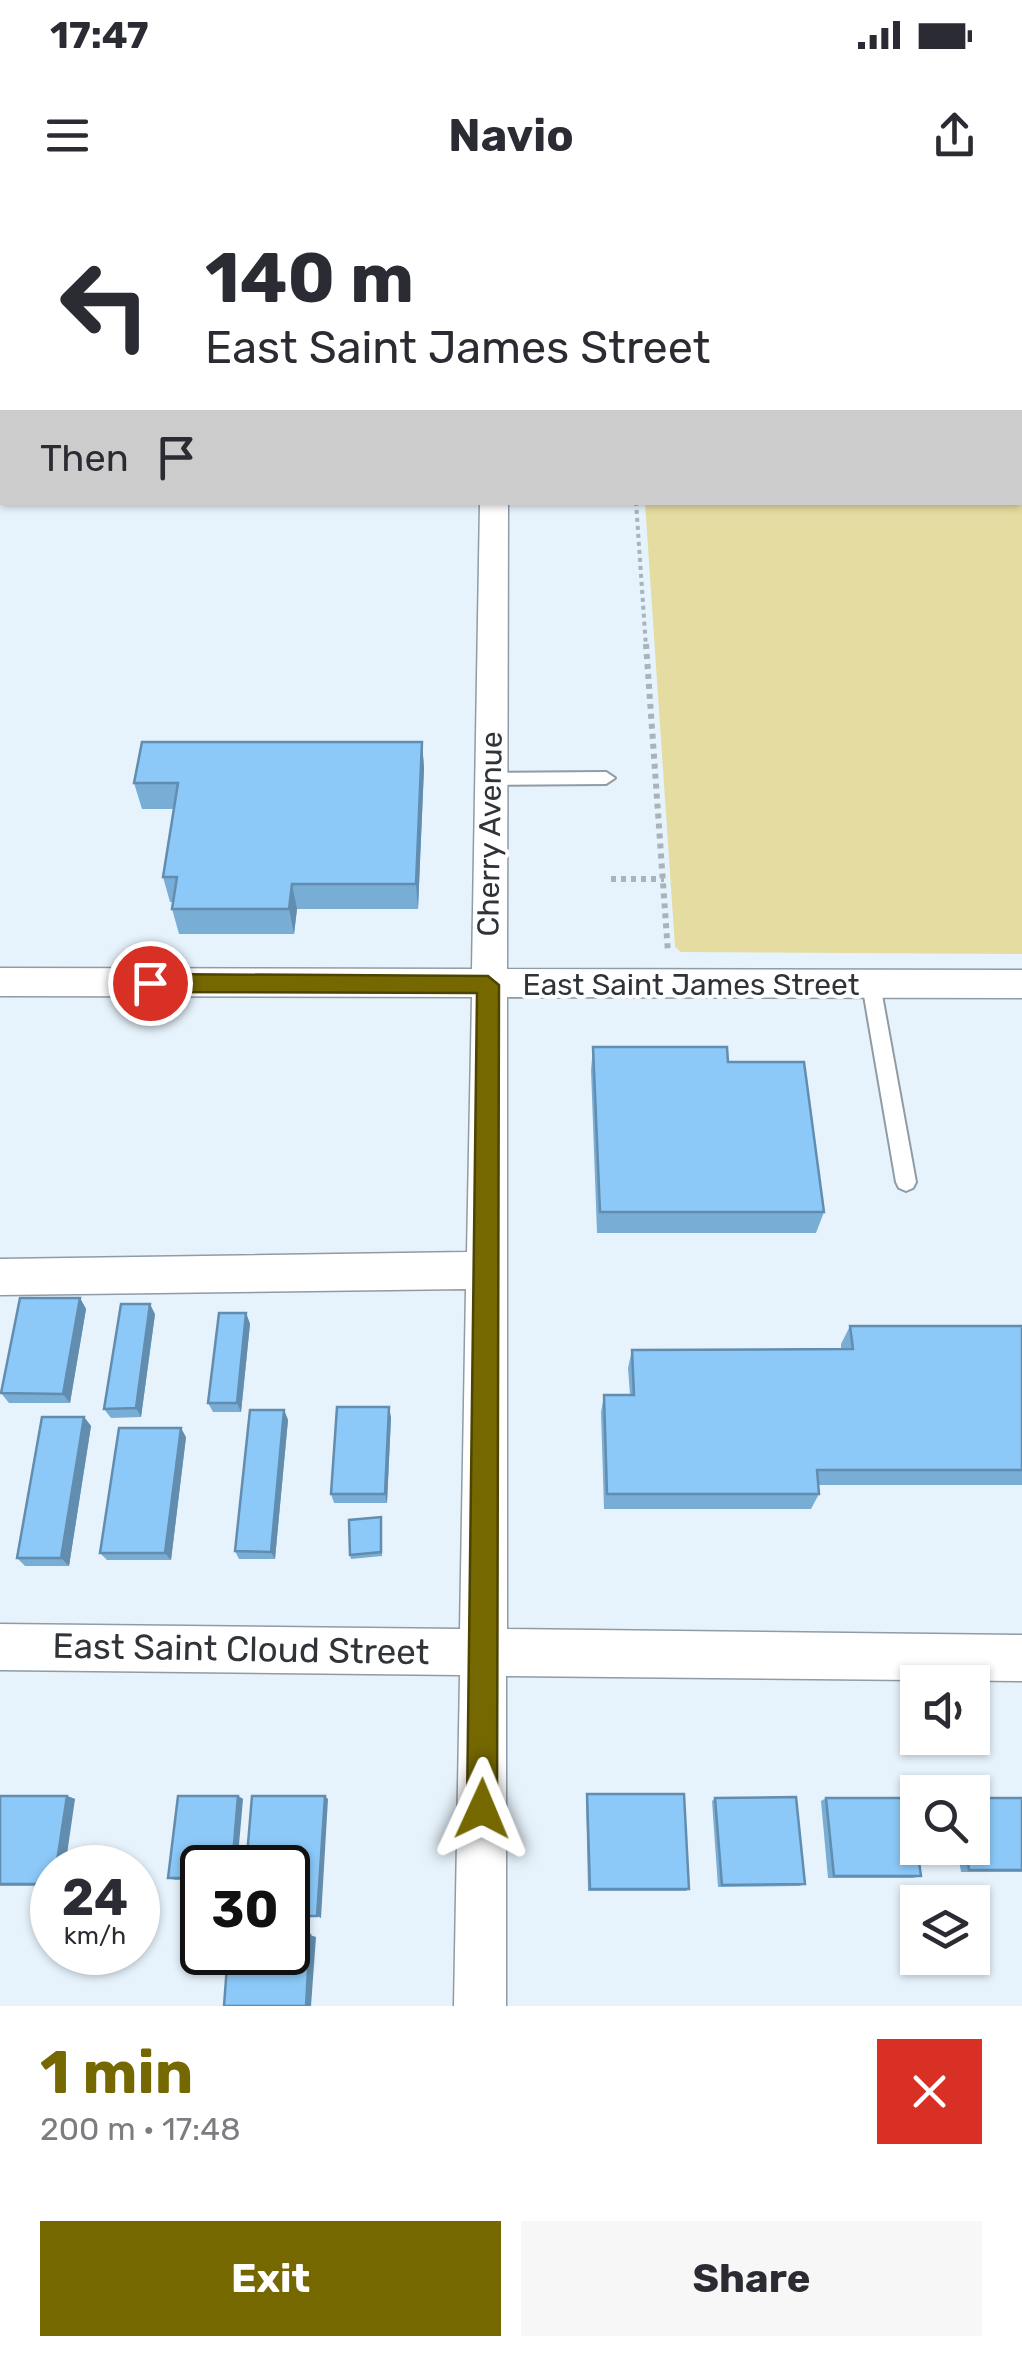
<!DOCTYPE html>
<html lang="en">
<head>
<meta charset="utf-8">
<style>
  body { margin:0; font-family:Rubik,sans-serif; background:#f7f7f7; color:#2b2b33; height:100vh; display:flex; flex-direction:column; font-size:38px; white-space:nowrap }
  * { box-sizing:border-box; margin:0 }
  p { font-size:32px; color:#7c7c81 }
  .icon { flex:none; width:55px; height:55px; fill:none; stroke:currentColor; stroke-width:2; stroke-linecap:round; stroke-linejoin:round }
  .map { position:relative; height:1806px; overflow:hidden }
  .panel { display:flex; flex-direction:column; background:#fff; flex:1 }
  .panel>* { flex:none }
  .banner { position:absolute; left:0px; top:0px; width:1022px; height:305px; box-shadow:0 2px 8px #0004; background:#fff; color:#2b2b33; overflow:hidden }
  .tools { position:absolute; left:900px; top:1465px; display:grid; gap:20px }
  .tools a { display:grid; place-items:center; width:90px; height:90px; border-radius:0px; background:#fff; box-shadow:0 2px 8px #0004; font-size:50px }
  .speed { position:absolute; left:30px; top:1645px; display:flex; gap:20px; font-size:50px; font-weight:700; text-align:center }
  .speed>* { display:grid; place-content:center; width:130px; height:130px; border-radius:50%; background:#fff; box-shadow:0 2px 8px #0004; line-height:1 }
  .speed small { font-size:25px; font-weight:400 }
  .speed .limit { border:5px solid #111; border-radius:15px; background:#fff; color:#111 }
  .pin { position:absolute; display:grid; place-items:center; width:85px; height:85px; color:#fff; margin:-42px; border:5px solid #fff; border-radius:50%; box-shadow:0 2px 10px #0007 }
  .me { position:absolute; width:110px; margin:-55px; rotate:1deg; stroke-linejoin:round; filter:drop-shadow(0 0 8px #0008) }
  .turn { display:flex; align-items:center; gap:35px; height:210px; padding:0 40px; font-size:45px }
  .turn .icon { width:130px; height:130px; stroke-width:2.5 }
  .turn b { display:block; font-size:70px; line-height:85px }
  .then { display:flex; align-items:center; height:95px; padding:0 40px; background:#0003; gap:20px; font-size:38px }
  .round { display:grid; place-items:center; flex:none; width:105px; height:105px; border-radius:0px; background:#f7f7f7 }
  .overview { display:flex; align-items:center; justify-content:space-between; height:170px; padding:0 40px }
  h1 { font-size:60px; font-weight:700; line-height:75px; color:#756800 }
  .cta { display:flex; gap:20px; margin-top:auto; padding:20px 40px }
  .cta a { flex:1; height:115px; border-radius:0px; background:#756800; color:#fff; font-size:40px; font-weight:700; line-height:115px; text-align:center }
  .cta a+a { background:#f7f7f7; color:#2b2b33 }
  .status { display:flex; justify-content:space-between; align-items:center; height:70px; padding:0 50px; background:#fff; direction:ltr }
  .status svg { height:28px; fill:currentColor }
  header { display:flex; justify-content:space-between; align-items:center; height:130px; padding:0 40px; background:#fff; font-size:45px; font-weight:700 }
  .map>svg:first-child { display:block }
  .green { fill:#e5dca1 }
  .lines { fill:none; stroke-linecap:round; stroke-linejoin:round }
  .river { stroke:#a39537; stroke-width:70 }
  .lane-casing { stroke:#909ba4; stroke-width:4 }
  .street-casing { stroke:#909ba4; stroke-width:3 }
  .path-far1 { stroke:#a9b3ba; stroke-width:4; stroke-dasharray:4 4; stroke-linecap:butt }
  .path { stroke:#a9b3ba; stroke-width:6; stroke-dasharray:5 5; stroke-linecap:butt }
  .lane { fill:#fff; fill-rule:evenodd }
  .street { fill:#fff; fill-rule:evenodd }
  .wall { fill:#78add5 }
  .shaded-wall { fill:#628dae }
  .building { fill:#8cc9f8; stroke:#628dae; stroke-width:2.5 }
  .route { fill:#756800; stroke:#4c4400; stroke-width:2.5 }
  .labels { text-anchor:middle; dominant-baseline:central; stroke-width:8; stroke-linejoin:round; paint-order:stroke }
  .street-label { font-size:30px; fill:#303438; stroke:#fff }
  .near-street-label { font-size:35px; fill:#303438; stroke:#fff }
</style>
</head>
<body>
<div class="status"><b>17:47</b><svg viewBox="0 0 49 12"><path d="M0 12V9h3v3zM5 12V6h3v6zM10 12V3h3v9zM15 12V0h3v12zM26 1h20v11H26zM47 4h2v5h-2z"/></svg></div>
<header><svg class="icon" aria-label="menu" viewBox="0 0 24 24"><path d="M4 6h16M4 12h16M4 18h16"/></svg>Navio<svg class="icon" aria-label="share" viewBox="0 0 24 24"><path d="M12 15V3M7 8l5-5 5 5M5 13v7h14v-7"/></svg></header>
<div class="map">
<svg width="1022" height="1806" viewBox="0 0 1022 1806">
  <rect width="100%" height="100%" fill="#e7f3fc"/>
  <path class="green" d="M729,0h293v754l-341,-2 -6,-5 -30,-444 375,-1v-300h-297z"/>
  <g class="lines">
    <path class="river" d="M638,2l9,-2
      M0,66l2,-2"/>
    <defs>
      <path id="lane" d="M606,572l9,6 -9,6 -115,1 -9,-6 9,-6z
        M871,776l9,8 36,198 -3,6 -7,3 -7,-3 -3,-6 -34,-198z"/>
      <path id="street" d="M389,0h69l-70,2z
        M0,2h4l-2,14h-2z
        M480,302h28l-1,467 515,1v28l-515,-1v632l515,6v46l-516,-5v330h-52l6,-331 -460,-5v-46l460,5 6,-340 -466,6v-36l467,-7 5,-255 -472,-1v-28l472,1z"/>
    </defs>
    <use href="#lane" class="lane-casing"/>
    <use href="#street" class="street-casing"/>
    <path class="path-far1" d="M712,2l5,-2
      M636,302l10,145"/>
    <path class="path" d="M646,444l22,309
      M611,679h53"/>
    <use href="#lane" class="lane"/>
    <use href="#street" class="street"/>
  </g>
  <path class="wall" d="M422,542l2,26 -6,141h-121l-3,25h-115l-7,-25 1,-7h-3l-7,-25 11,-68h-32l-8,-26z
    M593,847l135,15 96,150 -8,21h-219l-6,-163z
    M80,1098l6,11 -16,94h-61l-8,-10z
    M246,1113l4,11 -9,88h-28l-5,-9z
    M155,1114l-14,103 -30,1 -7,-9z
    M850,1126h172v159h-204l1,9 -8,15h-207l-3,-97 3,-17h26l-2,-27 4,-18 209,-1v-5z
    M284,1210l4,10 -13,139h-36l-4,-8z
    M84,1217l7,9 -22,140h-44l-8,-8z
    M391,1217l-4,86h-53l-3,-9z
    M186,1237l-15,123h-64l-7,-7z
    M382,1321v35l-31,3 -1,-4z
    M587,1594l102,95 -3,2h-98l-2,-93z
    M0,1596h67l8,3 -23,69v18h-52z
    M238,1596l5,3 -41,69v12h-27l-7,-2z
    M715,1598l90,86 -6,2 -81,1 -6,-86z
    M826,1598l95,78 -8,2h-85l-7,-77z
    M1022,1598v74h-61l-4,-24h15z"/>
  <path class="shaded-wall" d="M422,542l2,26 -6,141 -2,-25z
    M292,684l5,25 -3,25 -5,-25z
    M80,1098l6,11 -16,94 -7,-9z
    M150,1104l5,10 -14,103 -5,-9z
    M246,1113l4,11 -9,88 -4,-9z
    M389,1207l2,10 -4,86 -2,-9z
    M284,1210l4,10 -13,139 -4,-7z
    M84,1217l7,9 -22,140 -8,-8z
    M181,1228l5,9 -15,123 -6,-7z
    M67,1596l8,3 -10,69h-9z
    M238,1596l5,3 -6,69h-5z
    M325,1596l3,3 -7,119 -4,-2z
    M310,1735l6,2 -5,69h-5z"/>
  <path class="building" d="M142,542h280l-6,142h-124l-3,25h-117l5,-32h-14l15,-94h-44z
    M593,847h134l1,15h76l20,150h-224z
    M20,1098h60l-17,96 -62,-1z
    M121,1104h29l-14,104 -32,1z
    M219,1113h27l-9,90h-29z
    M850,1126h172v144h-205l2,24h-212l-3,-99h30l-2,-45 221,-1z
    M337,1207h52l-4,87h-54z
    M250,1210h34l-13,142 -36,-1z
    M42,1217h42l-23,141h-44z
    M119,1228h62l-16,125h-65z
    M381,1317v35l-31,3 -1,-35z
    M587,1594h97l5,95h-99z
    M0,1596h67l-11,72h-4v16h-52z
    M178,1596h60l-6,72h-30v10h-34z
    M252,1596h73l-8,120h-29v-48h-42z
    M796,1597l9,87 -83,1 -7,-87z
    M826,1598h84l11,78h-87z
    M972,1598h50v72h-53l-3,-22h6z
    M288,1735h22l-4,71h-82l4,-54h60z"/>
  <path class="route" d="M150,774l338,2 11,9 -2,824 -4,11 -11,4 -11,-4 -4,-11 10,-816 -327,-1 -11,-9z"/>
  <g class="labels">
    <g class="street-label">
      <text transform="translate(490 634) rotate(-89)">Cherry Avenue</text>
      <text x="691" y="785">East Saint James Street</text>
    </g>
    <g class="near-street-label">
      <text transform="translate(241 1449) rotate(1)">East Saint Cloud Street</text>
    </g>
  </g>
</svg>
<div class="tools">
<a><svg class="icon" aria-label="sound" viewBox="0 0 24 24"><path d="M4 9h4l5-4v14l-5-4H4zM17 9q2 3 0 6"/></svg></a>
<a><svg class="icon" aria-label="search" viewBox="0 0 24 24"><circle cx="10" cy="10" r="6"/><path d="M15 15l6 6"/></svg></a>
<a><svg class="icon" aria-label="layers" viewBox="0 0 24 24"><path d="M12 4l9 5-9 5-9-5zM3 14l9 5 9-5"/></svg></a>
</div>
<div class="speed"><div>24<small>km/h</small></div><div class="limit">30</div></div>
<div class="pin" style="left:150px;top:783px;background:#d93025"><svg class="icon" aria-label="arrive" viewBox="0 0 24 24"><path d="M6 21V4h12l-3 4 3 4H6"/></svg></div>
<svg class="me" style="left:482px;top:1609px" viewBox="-20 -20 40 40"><path d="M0-17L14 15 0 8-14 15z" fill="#756800" stroke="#fff" stroke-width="4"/></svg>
<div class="banner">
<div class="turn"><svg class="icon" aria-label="left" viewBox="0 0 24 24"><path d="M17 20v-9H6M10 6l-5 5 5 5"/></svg><div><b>140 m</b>East Saint James Street</div></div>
<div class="then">Then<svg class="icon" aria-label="arrive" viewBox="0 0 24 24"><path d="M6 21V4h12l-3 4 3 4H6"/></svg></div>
</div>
</div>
<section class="panel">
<div class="overview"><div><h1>1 min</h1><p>200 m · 17:48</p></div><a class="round" style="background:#d93025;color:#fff"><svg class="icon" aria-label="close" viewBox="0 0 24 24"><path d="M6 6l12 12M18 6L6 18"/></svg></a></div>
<div class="cta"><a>Exit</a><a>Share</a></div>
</section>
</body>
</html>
